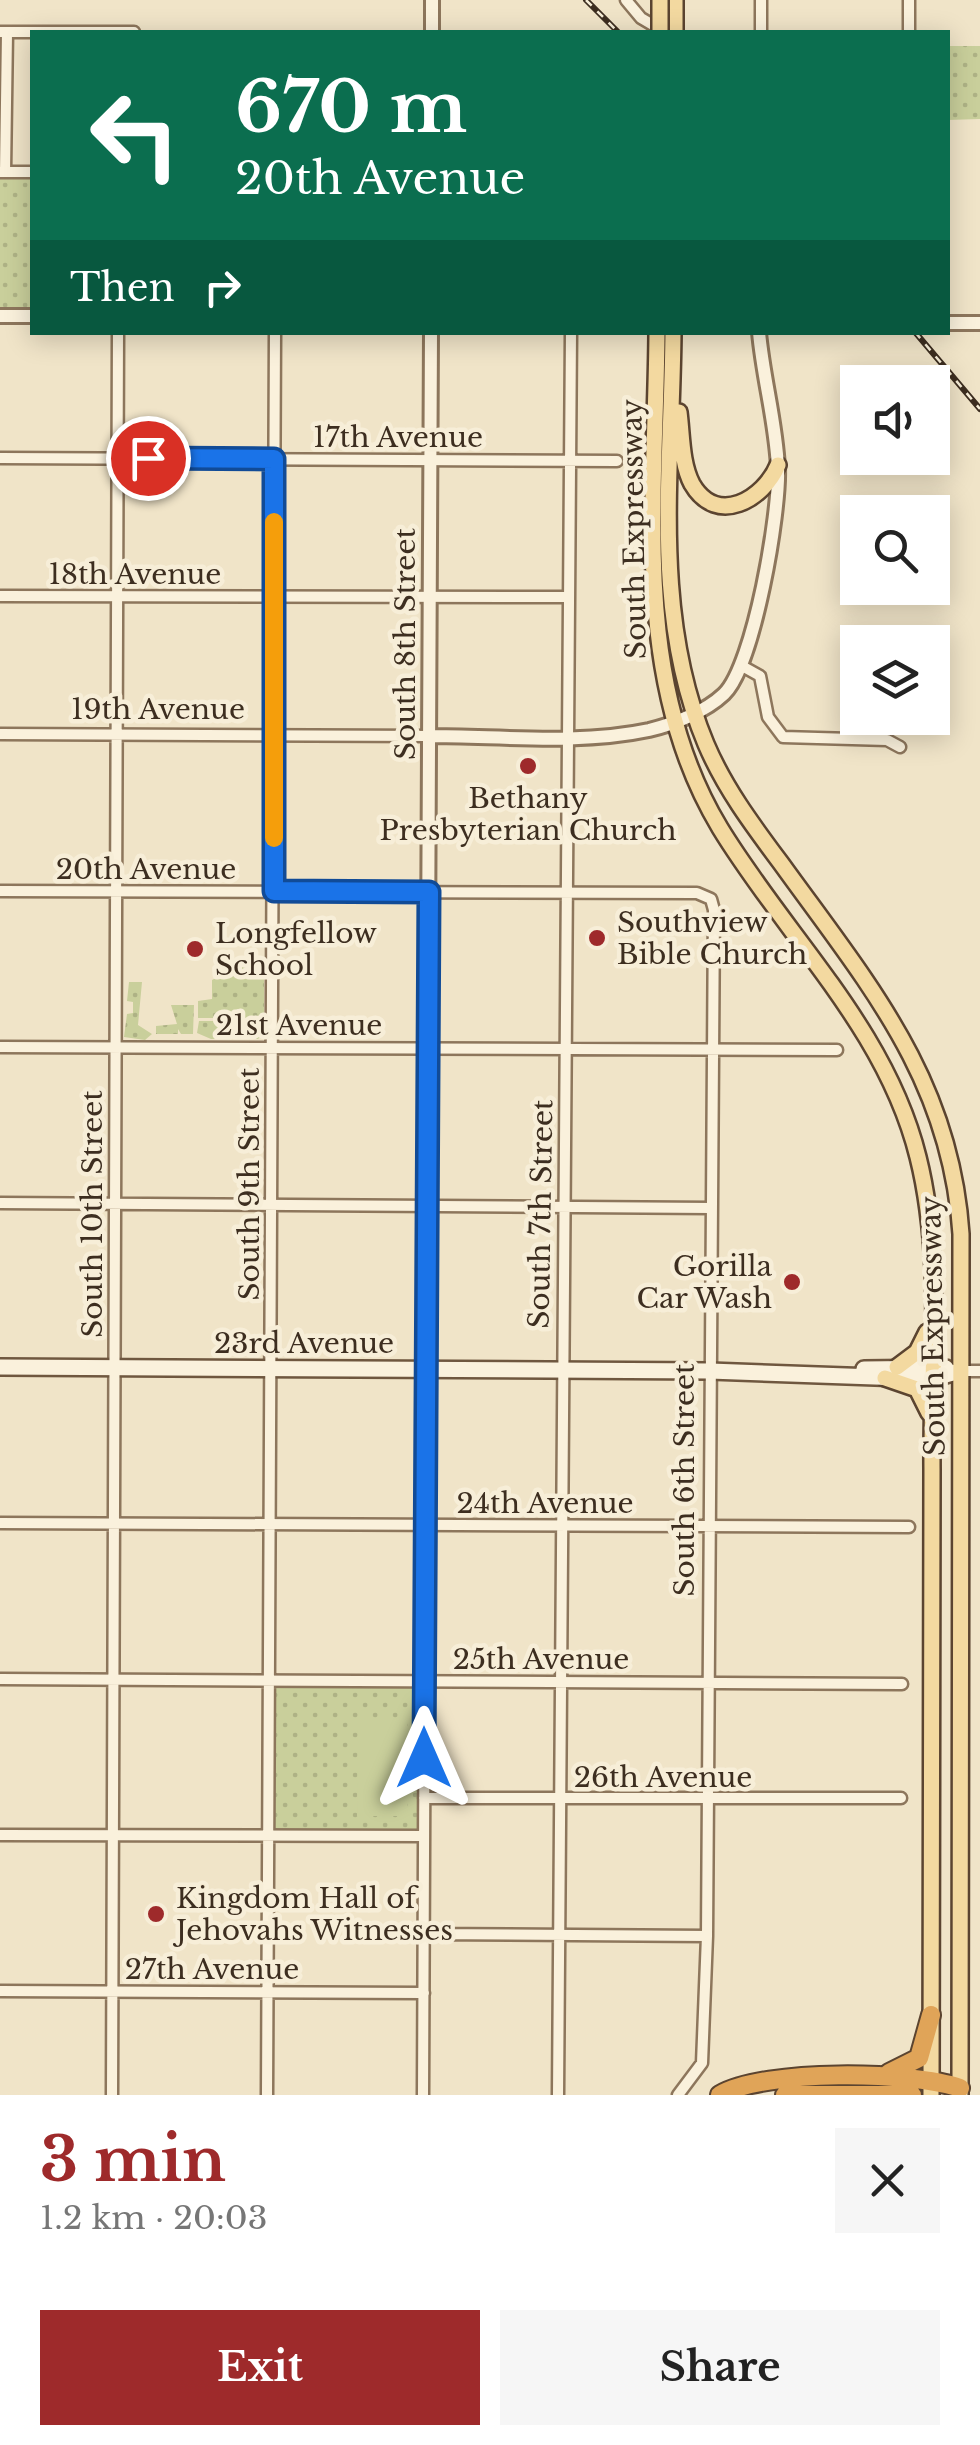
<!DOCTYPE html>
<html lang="en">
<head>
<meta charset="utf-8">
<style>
  body { margin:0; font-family:"Libre Baskerville",serif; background:#f6f6f6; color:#222; height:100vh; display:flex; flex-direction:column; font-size:38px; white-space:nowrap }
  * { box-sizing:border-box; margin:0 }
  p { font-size:32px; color:#767676 }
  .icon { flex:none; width:55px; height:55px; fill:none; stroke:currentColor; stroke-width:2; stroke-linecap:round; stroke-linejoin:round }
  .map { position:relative; height:2095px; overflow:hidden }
  .drawer { display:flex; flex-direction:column; background:#fff; flex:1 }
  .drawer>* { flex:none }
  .hud { position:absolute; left:30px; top:30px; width:920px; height:305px; border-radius:0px; box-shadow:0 5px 25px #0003; background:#0b6e4f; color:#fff; overflow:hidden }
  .controls { position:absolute; left:840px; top:365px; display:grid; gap:20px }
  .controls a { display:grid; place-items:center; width:110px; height:110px; border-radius:0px; background:#fff; box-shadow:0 5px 25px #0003; font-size:50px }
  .pin { position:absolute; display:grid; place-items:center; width:85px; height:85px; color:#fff; margin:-42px; border:5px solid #fff; border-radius:50%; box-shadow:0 2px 10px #0007 }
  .me { position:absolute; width:110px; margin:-55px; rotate:0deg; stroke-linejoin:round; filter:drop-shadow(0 0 8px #0008) }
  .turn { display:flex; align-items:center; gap:35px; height:210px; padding:0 40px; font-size:45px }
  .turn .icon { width:130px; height:130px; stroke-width:2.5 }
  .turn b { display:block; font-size:70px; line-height:85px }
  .then { display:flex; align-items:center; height:95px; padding:0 40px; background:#0003; gap:20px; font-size:38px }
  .round { display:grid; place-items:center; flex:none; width:105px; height:105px; border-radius:0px; background:#f6f6f6 }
  .headline { display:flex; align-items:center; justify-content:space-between; height:170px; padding:0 40px }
  h1 { font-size:60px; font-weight:800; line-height:75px; color:#9e2a2b }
  .primary-button { display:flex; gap:20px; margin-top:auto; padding:20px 40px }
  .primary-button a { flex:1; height:115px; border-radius:0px; background:#9e2a2b; color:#fff; font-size:40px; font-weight:800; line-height:115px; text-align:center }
  .primary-button a+a { background:#f6f6f6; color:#222 }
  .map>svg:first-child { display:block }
  .green { fill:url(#green-dots) }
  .pitch { fill:#c9cf9b }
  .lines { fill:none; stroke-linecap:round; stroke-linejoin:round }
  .minor-casing { stroke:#8d765c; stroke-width:15 }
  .tertiary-casing { stroke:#8d765c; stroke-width:18 }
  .secondary-casing { stroke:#6f573f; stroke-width:20 }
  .primary-casing { stroke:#5b4430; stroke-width:20 }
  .motorway-casing { stroke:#5b4430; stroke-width:22 }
  .minor { stroke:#faf1dc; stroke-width:10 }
  .tertiary { stroke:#faf1dc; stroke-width:12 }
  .secondary { stroke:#faf1dc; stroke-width:15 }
  .primary { stroke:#f3d9a0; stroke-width:15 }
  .motorway { stroke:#e0a458; stroke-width:18 }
  .rail-casing { stroke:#3d2e20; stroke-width:6 }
  .rail { stroke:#f7eed8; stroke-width:2.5; stroke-dasharray:8; stroke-linecap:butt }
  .primary-bridge-casing { stroke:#5b4430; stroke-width:20; stroke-linecap:butt }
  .primary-bridge { stroke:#f3d9a0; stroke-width:15 }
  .route-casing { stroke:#114b97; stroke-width:25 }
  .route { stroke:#1a73e8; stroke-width:18 }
  .slow { stroke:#f59e0b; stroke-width:18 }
  .poi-dot { fill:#9e2a2b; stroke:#f7eed8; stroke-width:4 }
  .labels { text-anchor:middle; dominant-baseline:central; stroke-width:9; stroke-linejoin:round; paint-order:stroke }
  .street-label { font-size:28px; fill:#3d2e20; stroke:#f7eed8 }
  .poi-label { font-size:28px; fill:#3d2e20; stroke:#f7eed8; text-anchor:start }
</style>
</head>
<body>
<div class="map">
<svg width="980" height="2095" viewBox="0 0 980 2095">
  <defs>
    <pattern id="green-dots" width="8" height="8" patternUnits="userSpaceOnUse" patternTransform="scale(2.5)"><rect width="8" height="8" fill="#c9cf9b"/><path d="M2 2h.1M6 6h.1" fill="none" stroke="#aeb285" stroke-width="1.8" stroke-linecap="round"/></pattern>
  </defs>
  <rect width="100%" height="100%" fill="#f0e4c8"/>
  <path class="green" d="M948,46h32v73l-32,1z
    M0,178l32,1v137h-32z
    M220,958h39l5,17v43h-66v-17l14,-2v-19l8,-4z
    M129,982h13l-4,43 14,9 -7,6 -21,-3 3,-23 6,-1v-11l-6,-1z
    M171,1005h23l-1,29h-12l-3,-5v5h-22v-8l21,-2z
    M199,1021h65v12l-6,6h-47l-14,-6z
    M269,1680h156l-1,156h-156z"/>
  <path class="pitch" d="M358,1720h49v96h-50z"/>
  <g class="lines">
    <defs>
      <path id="minor" d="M626,0l15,18 22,13
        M1,32h133
        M761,32v-32
        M909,32v-32
        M1,172h31
        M5,172l2,-139
        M0,458l617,3
        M0,596l569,1
        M742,666l18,10 8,41 15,20 104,3 13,7
        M0,734l429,2
        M0,891l697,2 14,6 3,11 -7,1026 -5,127 -24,32
        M0,1047l837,3
        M0,1203l711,5
        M960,1371h20
        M0,1523l909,4
        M0,1679l902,5
        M424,1798h477
        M0,1835l424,1
        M424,1934l283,2
        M0,1991l424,2
        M112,2095l6,-1763
        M267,2095l8,-1763
        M423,2095l3,-726
        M558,2095l13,-1763"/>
      <path id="tertiary" d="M432,32v-32
        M0,316h32
        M948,323h32
        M429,736c71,0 150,9 220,-6 25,-6 56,-18 75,-36 30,-29 56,-182 54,-226 -2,-46 -15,-90 -19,-136
        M426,1369l5,-1037"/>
      <path id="secondary" d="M0,1367l710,4 221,8 29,-8
        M864,1369l82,-1"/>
      <path id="primary" d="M675,32v-32
        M657,332c-1,166 -27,347 63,496 67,110 166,200 198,329 25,99 13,210 14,312 1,208 -2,417 -1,626
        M673,332c-1,139 -22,281 33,412 19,45 48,83 77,122 86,119 168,214 178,368l-1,861
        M679,412c3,23 2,51 13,72 25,43 72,15 86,-19
        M897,1367l20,-15 10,-20
        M885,1378l32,11 12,24"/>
      <path id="motorway" d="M889,2073l30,-15 12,-43
        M720,2095c45,-26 191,-24 240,-7
        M785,2095h127"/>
    </defs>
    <use href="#minor" class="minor-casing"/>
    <use href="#tertiary" class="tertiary-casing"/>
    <use href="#secondary" class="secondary-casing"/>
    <use href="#primary" class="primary-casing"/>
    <use href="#motorway" class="motorway-casing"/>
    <use href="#minor" class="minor"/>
    <use href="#tertiary" class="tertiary"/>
    <use href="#secondary" class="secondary"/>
    <use href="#primary" class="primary"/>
    <use href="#motorway" class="motorway"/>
    <defs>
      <path id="rail" d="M586,0l32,32
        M915,332l65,77"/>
    </defs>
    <use href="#rail" class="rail-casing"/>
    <use href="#rail" class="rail"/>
    <defs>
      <path id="primary-bridge" d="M660,32v-32"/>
    </defs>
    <use href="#primary-bridge" class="primary-bridge-casing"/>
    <use href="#primary-bridge" class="primary-bridge"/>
  </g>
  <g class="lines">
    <defs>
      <path id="route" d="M148,458l126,1v432l155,1 -5,866"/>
    </defs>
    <use href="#route" class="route-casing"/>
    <use href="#route" class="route"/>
    <path class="slow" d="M274,838v-316"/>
  </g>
  <g class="poi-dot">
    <circle cx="528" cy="766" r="10"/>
    <circle cx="597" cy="938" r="10"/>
    <circle cx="195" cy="949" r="10"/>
    <circle cx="792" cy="1282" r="10"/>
    <circle cx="156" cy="1914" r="10"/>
  </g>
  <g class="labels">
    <g class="street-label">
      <text x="398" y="437">17th Avenue</text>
      <text transform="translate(634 529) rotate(-91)">South Expressway</text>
      <text x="135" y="574">18th Avenue</text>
      <text transform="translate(405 644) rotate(-90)">South 8th Street</text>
      <text x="158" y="709">19th Avenue</text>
      <text x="146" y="869">20th Avenue</text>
      <text x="299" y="1025">21st Avenue</text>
      <text transform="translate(249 1184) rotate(-90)">South 9th Street</text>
      <text transform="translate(92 1214) rotate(-90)">South 10th Street</text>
      <text transform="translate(541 1214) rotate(-89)">South 7th Street</text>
      <text transform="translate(933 1326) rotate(-91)">South Expressway</text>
      <text x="304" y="1343">23rd Avenue</text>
      <text transform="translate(684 1480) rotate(-90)">South 6th Street</text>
      <text x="545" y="1503">24th Avenue</text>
      <text x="541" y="1659">25th Avenue</text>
      <text x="663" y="1777">26th Avenue</text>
      <text x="212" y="1969">27th Avenue</text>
    </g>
    <g class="poi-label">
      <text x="528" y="798" text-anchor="middle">Bethany<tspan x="528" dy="32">Presbyterian Church</tspan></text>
      <text x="617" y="922">Southview<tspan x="617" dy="32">Bible Church</tspan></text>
      <text x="215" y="933">Longfellow<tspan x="215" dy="32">School</tspan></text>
      <text x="772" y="1266" text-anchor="end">Gorilla<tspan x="772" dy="32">Car Wash</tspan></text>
      <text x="176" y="1898">Kingdom Hall of<tspan x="176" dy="32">Jehovahs Witnesses</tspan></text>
    </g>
  </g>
</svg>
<div class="controls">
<a><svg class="icon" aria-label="sound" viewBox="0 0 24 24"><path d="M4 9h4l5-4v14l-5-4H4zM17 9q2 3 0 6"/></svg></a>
<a><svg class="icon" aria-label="search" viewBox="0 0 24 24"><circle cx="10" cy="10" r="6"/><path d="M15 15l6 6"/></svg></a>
<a><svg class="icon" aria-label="layers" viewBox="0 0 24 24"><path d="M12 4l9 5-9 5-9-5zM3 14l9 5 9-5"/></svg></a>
</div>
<div class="pin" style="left:148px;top:458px;background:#d93025"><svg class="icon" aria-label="arrive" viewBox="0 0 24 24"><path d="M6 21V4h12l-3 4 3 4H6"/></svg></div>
<svg class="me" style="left:424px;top:1758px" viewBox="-20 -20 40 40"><path d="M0-17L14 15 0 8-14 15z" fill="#1a73e8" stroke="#fff" stroke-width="4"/></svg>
<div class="hud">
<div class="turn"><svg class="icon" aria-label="left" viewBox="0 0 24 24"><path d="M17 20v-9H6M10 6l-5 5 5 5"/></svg><div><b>670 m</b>20th Avenue</div></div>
<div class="then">Then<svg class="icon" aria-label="right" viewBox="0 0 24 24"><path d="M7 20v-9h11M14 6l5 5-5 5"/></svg></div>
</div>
</div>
<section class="drawer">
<div class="headline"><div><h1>3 min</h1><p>1.2 km · 20:03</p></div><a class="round"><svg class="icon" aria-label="close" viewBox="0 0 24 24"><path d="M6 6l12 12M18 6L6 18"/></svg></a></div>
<div class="primary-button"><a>Exit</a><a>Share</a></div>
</section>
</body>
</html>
